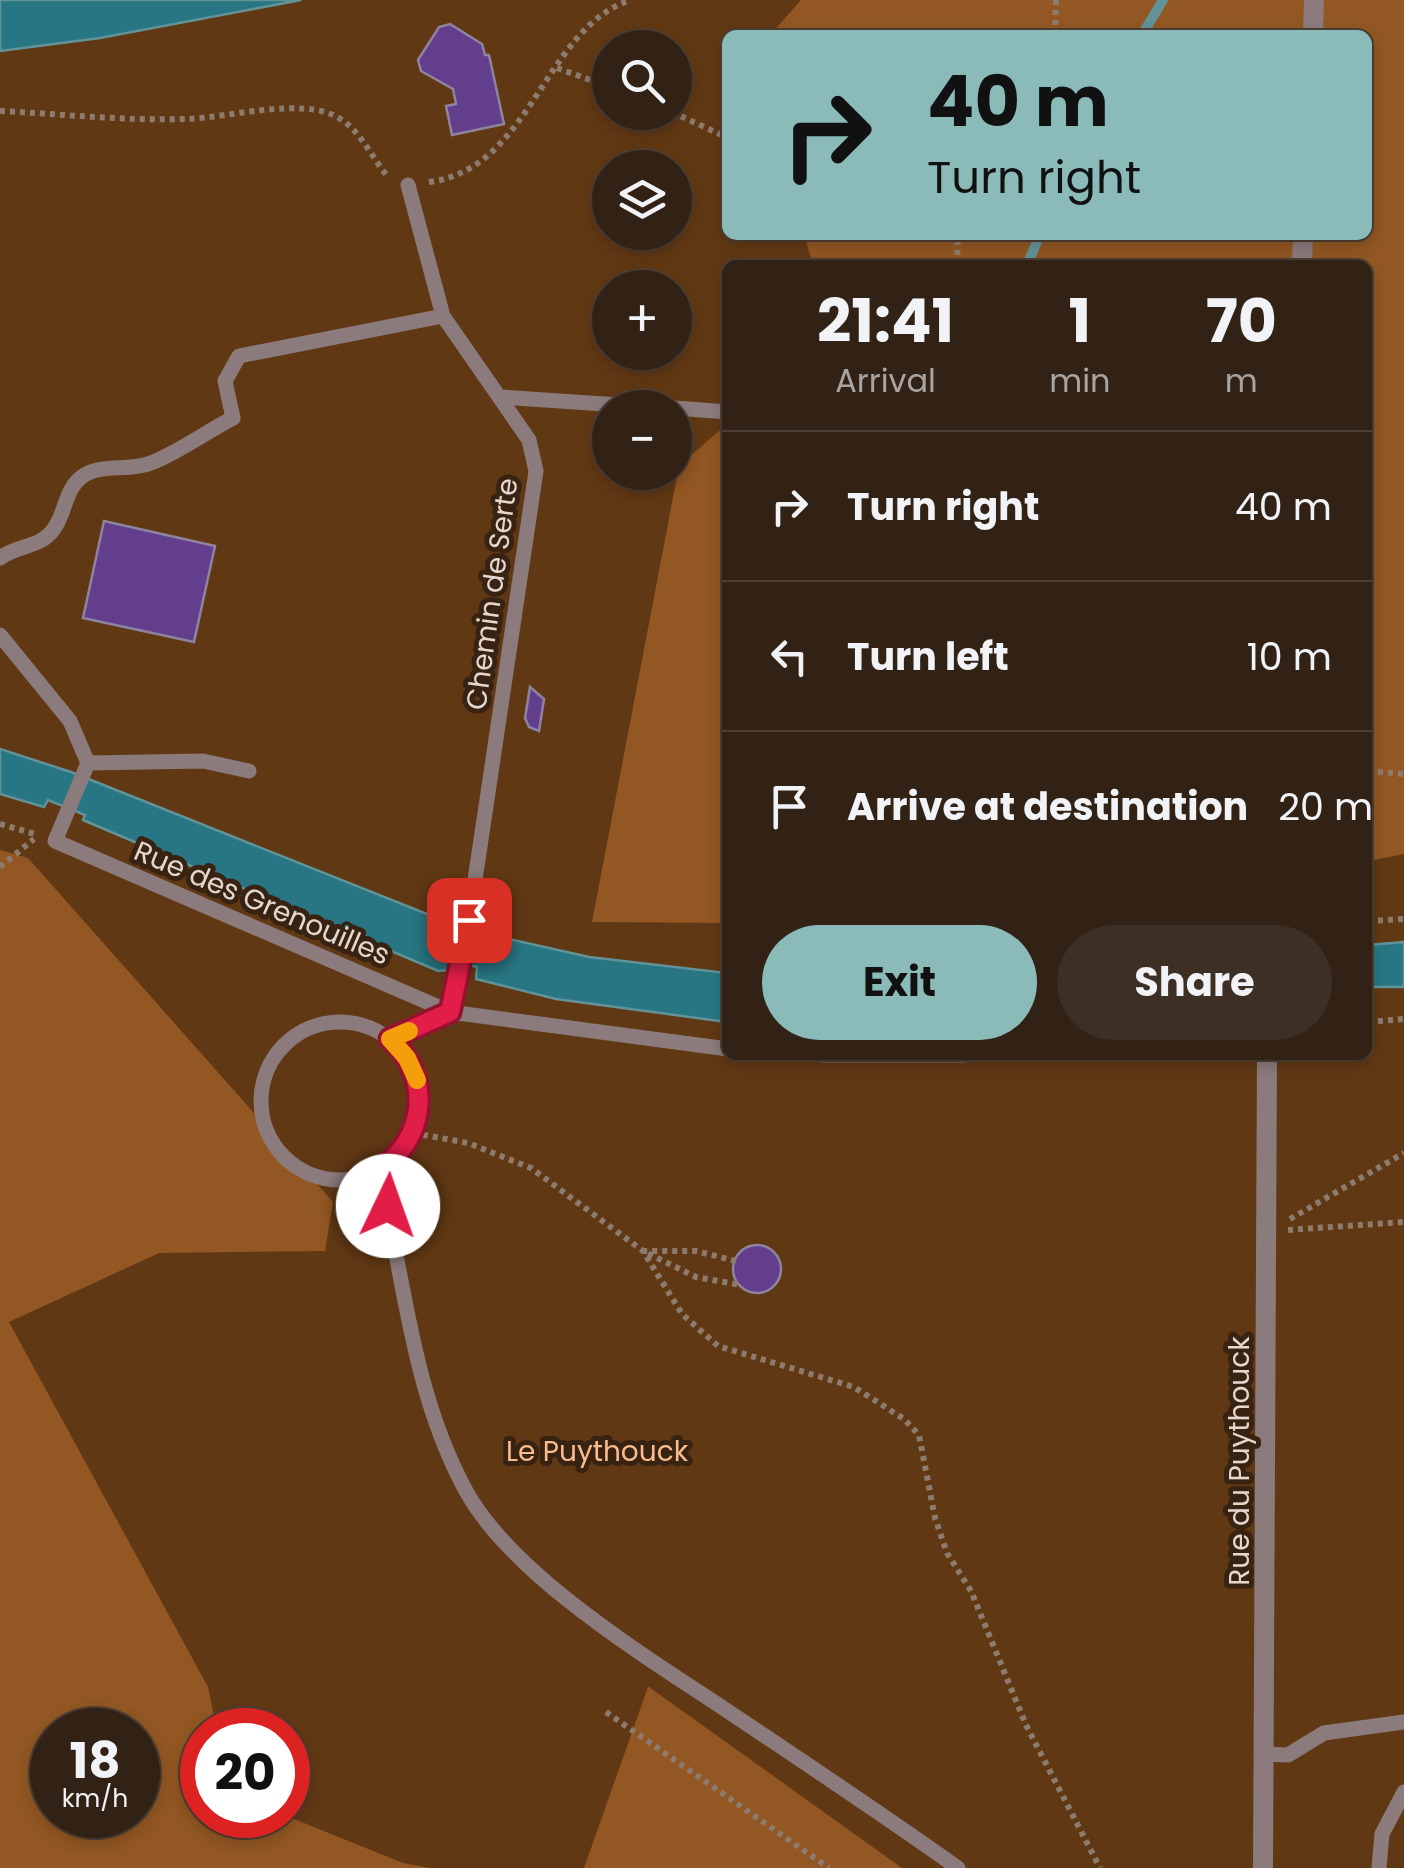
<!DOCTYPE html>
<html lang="en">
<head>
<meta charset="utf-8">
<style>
  body { margin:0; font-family:Poppins,sans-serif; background:#3d2f23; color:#f1f3f6; height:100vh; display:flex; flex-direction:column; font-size:38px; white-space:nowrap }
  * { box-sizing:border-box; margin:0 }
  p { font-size:32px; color:#a8a4a1 }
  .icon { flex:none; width:55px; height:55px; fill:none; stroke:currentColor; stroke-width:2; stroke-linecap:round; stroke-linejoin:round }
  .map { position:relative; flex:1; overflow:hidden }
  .sheet { position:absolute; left:722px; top:260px; width:650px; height:800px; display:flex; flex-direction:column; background:#322216; border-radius:15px; box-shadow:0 5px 15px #0003,0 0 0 2px #4d3f35 }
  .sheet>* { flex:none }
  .guide { position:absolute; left:722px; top:30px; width:650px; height:210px; border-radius:15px; box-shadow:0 5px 15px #0003,0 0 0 2px #4d3f35; background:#8bbbb9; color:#111; overflow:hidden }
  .tools { position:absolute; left:592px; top:30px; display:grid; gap:20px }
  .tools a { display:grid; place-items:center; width:100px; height:100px; border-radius:50%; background:#322216; box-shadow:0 5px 15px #0003,0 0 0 2px #4d3f35; font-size:50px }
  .speed { position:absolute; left:30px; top:1708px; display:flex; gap:20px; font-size:50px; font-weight:700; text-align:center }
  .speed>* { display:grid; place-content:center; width:130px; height:130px; border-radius:50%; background:#322216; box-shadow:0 5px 15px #0003,0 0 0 2px #4d3f35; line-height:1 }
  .speed small { font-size:25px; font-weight:400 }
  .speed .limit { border:15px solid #d22; background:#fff; color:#111 }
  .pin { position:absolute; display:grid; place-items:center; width:85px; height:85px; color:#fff; margin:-42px; border-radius:20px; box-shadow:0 5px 15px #0006 }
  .me { position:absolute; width:110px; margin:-55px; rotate:3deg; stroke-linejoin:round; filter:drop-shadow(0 0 8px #0008) }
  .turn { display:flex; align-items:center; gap:35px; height:210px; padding:0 40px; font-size:45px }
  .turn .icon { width:130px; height:130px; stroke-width:2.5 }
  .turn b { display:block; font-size:70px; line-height:85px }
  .eta { display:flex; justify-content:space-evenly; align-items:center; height:170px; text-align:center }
  .eta b { font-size:60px; font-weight:700; line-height:70px }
  .primary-button { display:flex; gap:20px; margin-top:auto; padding:20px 40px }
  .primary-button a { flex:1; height:115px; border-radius:60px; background:#8bbbb9; color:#111; font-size:40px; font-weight:700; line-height:115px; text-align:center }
  .primary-button a+a { background:#3d2f23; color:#f1f3f6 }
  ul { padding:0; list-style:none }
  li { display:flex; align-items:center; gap:30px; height:150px; padding:0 40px; border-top:2px solid #4d3f35 }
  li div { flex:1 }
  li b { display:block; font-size:38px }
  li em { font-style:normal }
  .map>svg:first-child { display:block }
  .green { fill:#613814; fill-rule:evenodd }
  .forest { fill:#925722; fill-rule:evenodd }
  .water { fill:#287683; stroke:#619399; stroke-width:2.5 }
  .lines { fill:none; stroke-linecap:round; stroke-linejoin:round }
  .stream { stroke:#619399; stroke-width:10 }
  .building { fill:#623e8c; stroke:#8e849f; stroke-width:2.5 }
  .path { stroke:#8d7b6e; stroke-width:6; stroke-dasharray:5 5; stroke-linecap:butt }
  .service { stroke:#8b7b7c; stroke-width:15 }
  .minor { stroke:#8b7b7c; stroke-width:20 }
  .route-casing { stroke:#92132f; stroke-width:25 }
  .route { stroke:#e11d48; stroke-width:18 }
  .slow { stroke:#f59e0b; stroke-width:18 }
  .labels { text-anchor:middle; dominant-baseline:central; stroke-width:10; stroke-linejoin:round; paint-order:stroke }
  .street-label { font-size:28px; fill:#e5d7cd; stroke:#382313 }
  .park-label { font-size:28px; fill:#fabc8c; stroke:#382313 }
</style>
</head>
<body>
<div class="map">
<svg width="1404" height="1868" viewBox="0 0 1404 1868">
  <rect width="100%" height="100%" fill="#432d1d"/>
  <path class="green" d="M0,0h1404v1868h-1404zM728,35h640v200h-640zM610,48h65v64h-65zM610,168h65v64h-65zM728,265h640v790h-640zM610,288h65v64h-65zM610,408h65v64h-65zM52,1730h86v85h-86zM202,1730h86v85h-86z"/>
  <path class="forest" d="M801,0h603v854l-36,7v-596h-555l-9,-30h564v-200h-598z
    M727,424v499l-135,-1 87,-456z
    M0,850l28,8 305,344 -8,49 -166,2 -150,69 199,365 9,43h-15v85h82l119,48 27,5h-430zM52,1730h86v85h-86z
    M648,1687h1l253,181h-318z"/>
  <path class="water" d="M0,0h301l-201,38 -100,13z
    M0,749l71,23 381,152 4,16 24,1 3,-8 106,24 138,16v49l-171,-23 -80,-20 1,-12 -26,-6 -3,9 -10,1 -355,-151 2,-5 -37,-15 -4,7 -44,-13z
    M1404,942v45h-36v-42z"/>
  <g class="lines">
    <path class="stream" d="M1142,35l21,-35
      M1027,265l13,-30"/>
  </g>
  <path class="building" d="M450,24l32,20 3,11h4l15,69 -52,11 -6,-29 10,-2 -3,-15 -32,-18 -3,-11 21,-33z
    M104,521l111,25 -21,96 -111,-24z
    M530,687l14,12 -5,32 -10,-4 -4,-9z
    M733 1269a24 24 0 1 1 48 0a24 24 0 1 1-48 0Z"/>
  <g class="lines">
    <path class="path" d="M1055,35l1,-35
      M557,68l53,19
      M0,111c62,3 124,10 186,8 42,-1 116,-23 153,-1 22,13 33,40 49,59
      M672,112l56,26
      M429,182c103,-13 115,-155 202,-182
      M957,265l1,-30
      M1368,771l36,3
      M0,824l35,10
      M0,867l34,-28
      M1368,921l36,-2
      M1368,1022l36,-3
      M413,1133l55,10 63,25 112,83 39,63 36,32 136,41 50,32 15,16 16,83 12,35 24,38 55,134 74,143
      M1290,1219l114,-66
      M1288,1230l116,-8
      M736,1261l-40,-10h-53l53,26 45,8
      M606,1712l223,156"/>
    <path class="service" d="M408,185l35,131 86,124 7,31 -67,449 -19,92
      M502,397l161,11
      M675,408l53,4
      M0,558c17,-13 40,-10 53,-28 13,-16 11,-41 30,-54 19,-13 46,-4 68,-13 28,-11 55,-31 82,-45l-8,-37 14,-25 204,-40
      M0,635l70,86 18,42 -33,78 395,171 278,37
      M88,763l115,-2 46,10
      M261 1101a79 79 0 1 1 158 0a79 79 0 1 1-158 0Z
      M390,1039l60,-27
      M821,1055h144
      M379,1170c25,108 33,222 87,321 47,85 179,165 260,219 78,52 156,104 232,158
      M1265,1754l23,1 36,-22 80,-11
      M1379,1868l3,-34 22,-42"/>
    <path class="minor" d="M1313,35l1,-35
      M1302,265l1,-30
      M1263,1868l4,-813"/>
  </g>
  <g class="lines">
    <defs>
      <path id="route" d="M388,1206l-9,-36c47,-31 54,-93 11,-131l60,-27 19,-92"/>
    </defs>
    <use href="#route" class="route-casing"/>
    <use href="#route" class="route"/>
    <path class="slow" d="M409,1031l-19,8 17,19 10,22"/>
  </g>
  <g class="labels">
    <g class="street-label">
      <text transform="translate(492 594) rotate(-82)">Chemin de Serte</text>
      <text transform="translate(262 903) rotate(23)">Rue des Grenouilles</text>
      <text transform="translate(1239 1461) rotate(-90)">Rue du Puythouck</text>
    </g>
    <g class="park-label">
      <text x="597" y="1451">Le Puythouck</text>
    </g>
  </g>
</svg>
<div class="tools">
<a><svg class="icon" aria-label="search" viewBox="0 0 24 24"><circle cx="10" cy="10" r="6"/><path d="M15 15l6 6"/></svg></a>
<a><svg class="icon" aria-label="layers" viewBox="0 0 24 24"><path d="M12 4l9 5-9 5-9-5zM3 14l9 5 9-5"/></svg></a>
<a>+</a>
<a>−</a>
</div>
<div class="speed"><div>18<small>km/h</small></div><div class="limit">20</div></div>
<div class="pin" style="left:469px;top:920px;background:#d93025"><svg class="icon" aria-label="arrive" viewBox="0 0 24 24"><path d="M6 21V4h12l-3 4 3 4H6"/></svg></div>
<svg class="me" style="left:388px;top:1206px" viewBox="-20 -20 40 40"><circle r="19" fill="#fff"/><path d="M0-13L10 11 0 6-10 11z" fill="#e11d48"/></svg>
<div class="guide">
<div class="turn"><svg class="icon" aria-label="right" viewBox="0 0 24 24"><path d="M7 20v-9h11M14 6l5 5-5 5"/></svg><div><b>40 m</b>Turn right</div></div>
</div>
<section class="sheet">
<div class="eta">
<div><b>21:41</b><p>Arrival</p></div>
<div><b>1</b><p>min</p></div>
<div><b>70</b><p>m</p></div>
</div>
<ul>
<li><svg class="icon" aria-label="right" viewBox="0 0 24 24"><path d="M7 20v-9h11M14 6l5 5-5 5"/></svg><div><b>Turn right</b></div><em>40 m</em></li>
<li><svg class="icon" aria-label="left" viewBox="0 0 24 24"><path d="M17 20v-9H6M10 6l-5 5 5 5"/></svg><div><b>Turn left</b></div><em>10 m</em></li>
<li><svg class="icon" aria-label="arrive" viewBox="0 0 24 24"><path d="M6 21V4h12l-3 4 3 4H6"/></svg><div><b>Arrive at destination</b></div><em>20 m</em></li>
</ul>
<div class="primary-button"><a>Exit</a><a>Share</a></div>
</section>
</div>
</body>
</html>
